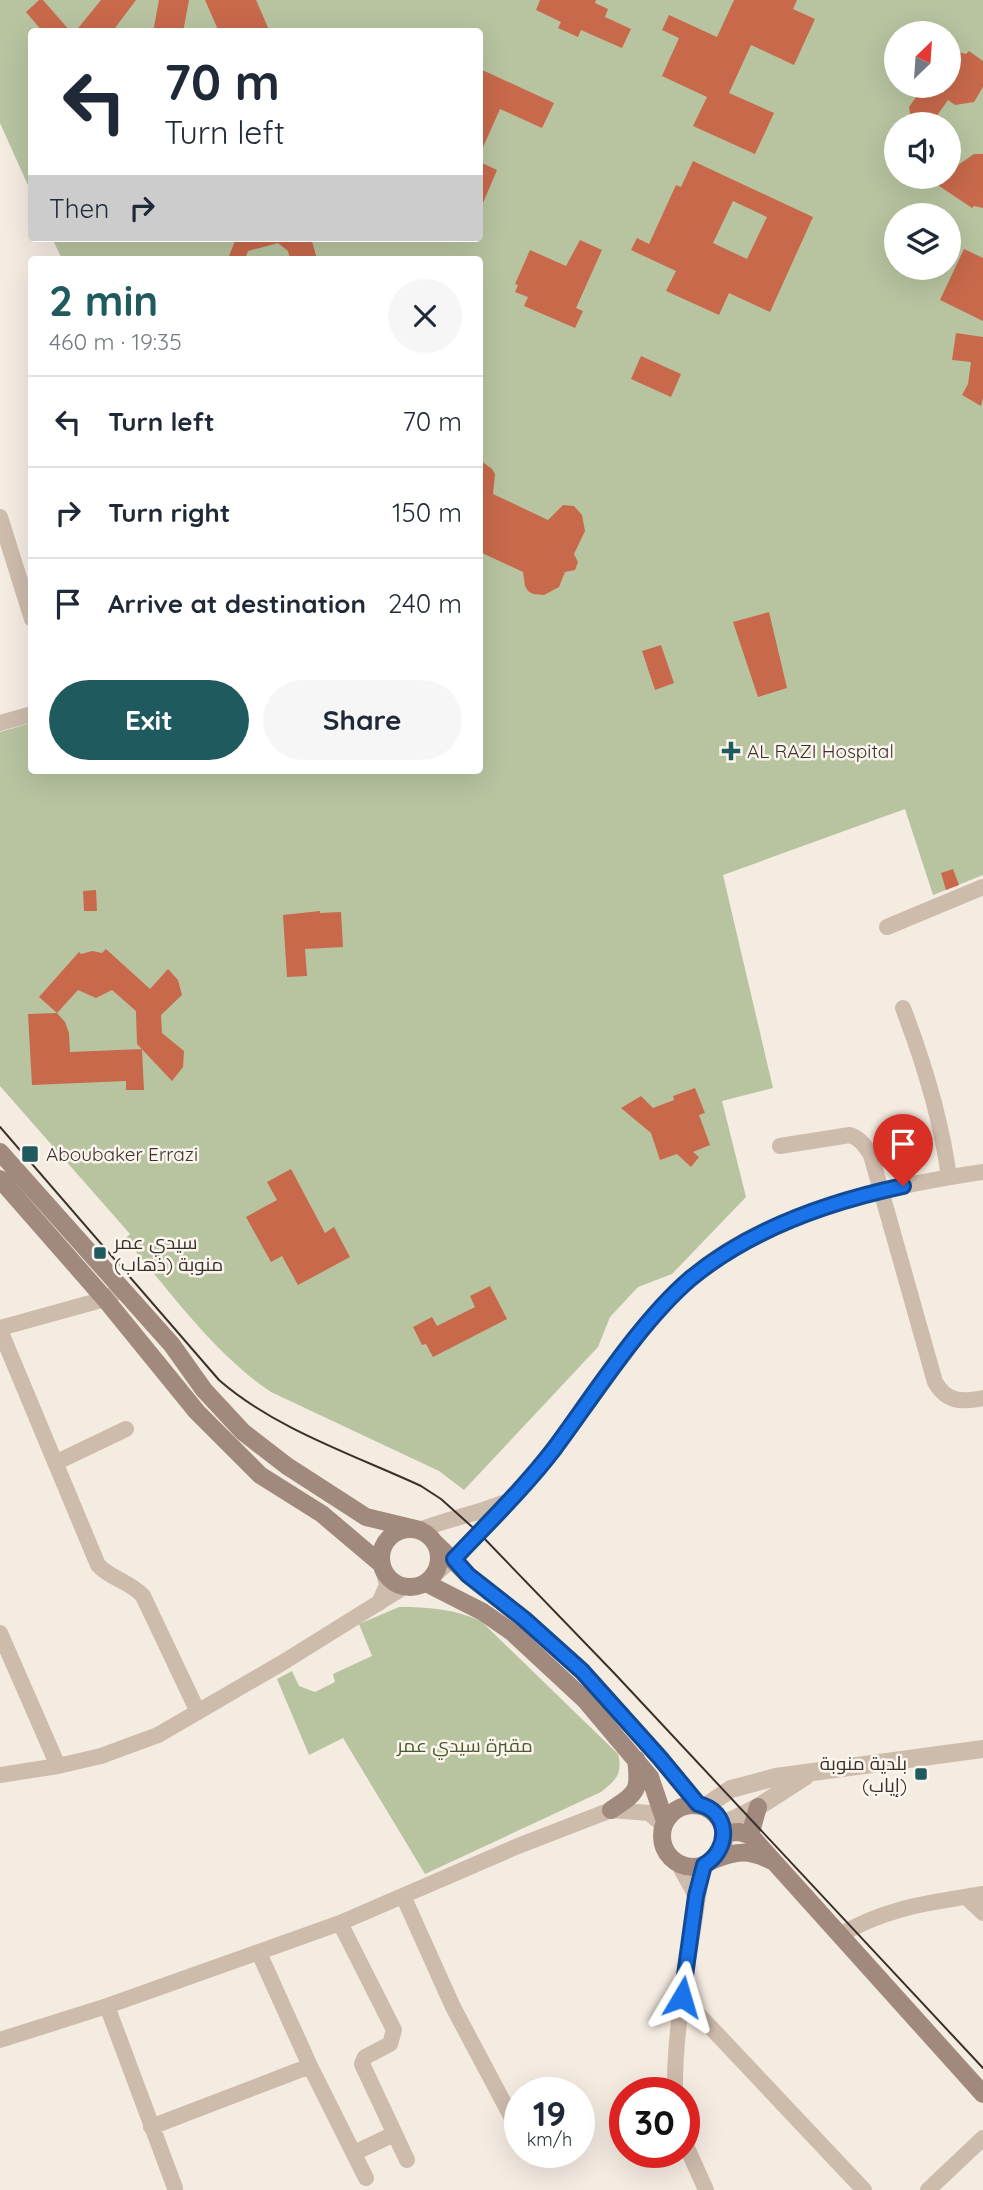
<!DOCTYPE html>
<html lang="en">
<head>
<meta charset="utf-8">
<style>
  body { margin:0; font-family:Quicksand,Cairo,sans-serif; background:#f6f6f7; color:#1f2937; height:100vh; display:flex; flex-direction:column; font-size:26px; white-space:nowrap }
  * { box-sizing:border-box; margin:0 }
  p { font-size:23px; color:#747a83 }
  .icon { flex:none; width:38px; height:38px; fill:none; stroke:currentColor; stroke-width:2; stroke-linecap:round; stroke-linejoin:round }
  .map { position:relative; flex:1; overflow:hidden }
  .drawer { position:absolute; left:28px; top:256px; width:455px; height:518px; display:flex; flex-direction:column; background:#fff; border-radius:7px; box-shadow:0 7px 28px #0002 }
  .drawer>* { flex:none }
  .top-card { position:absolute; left:28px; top:28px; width:455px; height:214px; border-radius:7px; box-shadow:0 7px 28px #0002; background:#fff; color:#1f2937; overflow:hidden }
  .needle { width:46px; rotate:25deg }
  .tools { position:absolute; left:884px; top:21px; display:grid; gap:14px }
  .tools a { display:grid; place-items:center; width:77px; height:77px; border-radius:50%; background:#fff; box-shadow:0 7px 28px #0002; font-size:35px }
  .speed { position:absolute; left:504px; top:2077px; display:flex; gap:14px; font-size:35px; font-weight:700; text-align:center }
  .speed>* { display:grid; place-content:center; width:91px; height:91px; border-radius:50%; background:#fff; box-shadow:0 7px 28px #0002; line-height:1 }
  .speed small { font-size:18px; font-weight:400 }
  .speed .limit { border:10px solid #d22; background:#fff; color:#111 }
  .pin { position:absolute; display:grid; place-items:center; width:60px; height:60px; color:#fff; margin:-72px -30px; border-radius:50% 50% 50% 0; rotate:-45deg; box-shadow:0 0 7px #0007 }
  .pin .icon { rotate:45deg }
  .me { position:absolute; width:77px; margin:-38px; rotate:7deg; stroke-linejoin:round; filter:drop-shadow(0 0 5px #0008) }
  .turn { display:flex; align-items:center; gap:24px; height:147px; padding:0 21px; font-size:32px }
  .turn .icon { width:91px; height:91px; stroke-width:2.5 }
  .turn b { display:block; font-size:49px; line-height:60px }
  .then { display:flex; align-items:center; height:66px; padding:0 21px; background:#0003; gap:14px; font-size:26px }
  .round { display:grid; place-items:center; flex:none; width:74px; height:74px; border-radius:37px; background:#f6f6f7 }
  .head { display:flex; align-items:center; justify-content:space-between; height:119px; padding:0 21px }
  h1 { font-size:42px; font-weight:700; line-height:52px; color:#1f5a5e }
  .action { display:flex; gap:14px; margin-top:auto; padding:14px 21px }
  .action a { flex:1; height:80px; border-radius:42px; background:#1f5a5e; color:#fff; font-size:28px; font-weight:700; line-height:80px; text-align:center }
  .action a+a { background:#f6f6f7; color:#1f2937 }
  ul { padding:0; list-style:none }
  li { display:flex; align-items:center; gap:21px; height:91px; padding:0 21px; border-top:2px solid #e0e1e3 }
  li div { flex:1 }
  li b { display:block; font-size:26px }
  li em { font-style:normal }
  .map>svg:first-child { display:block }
  .green { fill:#b8c4a0; fill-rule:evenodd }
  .building { fill:#c8694b; fill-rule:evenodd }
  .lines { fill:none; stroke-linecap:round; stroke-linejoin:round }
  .minor { stroke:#cdbbac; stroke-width:16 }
  .tertiary { stroke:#cdbbac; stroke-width:18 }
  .secondary { stroke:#a18a7d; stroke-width:18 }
  .tram { stroke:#3b302b; stroke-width:2 }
  .route-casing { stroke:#114b97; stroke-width:18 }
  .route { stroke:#1a73e8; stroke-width:12 }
  .poi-dot { fill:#1f5a5e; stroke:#fbf5ee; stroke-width:2.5 }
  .labels { text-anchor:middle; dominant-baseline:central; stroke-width:5; stroke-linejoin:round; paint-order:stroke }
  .poi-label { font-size:19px; fill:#3b302b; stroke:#fbf5ee; text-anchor:start }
  .park-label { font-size:19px; fill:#4a5a2e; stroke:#fbf5ee }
</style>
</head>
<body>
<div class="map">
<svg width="983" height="2190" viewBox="0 0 983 2190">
  <rect width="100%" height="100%" fill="#f4ebe1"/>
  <path class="green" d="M0,0h983v875l-50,20 -28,-86 -182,66 50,213 -51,13 24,96 -74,77 -34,13 -28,30 -12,30 -134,143 -25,-19 -168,-79c-57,-38 -101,-101 -146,-153l5,-5 -130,-148v-354l31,-9 1,47h448v-511h-418l-10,-21h428v-206h-448l-1,160 -31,-69zM896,33h52v53h-52zM896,124h52v53h-52zM896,215h52v53h-52z
    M399,1607c29,0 55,2 82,14l137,133c5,20 -2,26 -17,38l-176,82 -82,-136 -34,17 -32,-76 15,-8 7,15 16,6 20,-10 -2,-8 39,-18 -13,-32z"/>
  <path class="building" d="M39,0h4l28,32h-28l-17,-20z
    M101,0h35l-24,32h-37z
    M159,0h30l-6,32h-30z
    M205,0h51l14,32h-51z
    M540,0h56l-1,3 13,6 -3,8 26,12 -9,19 -41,-18 -3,7 -20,-9 3,-6 -25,-12z
    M734,0h63l-4,9 22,10 -21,46 -43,-20 -22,48 45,20 -19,41 -62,-28 14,-29 -45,-21 17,-38 -17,-8 7,-15 48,22z
    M956,51l10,3 3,-3 14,10v26l-9,15 -19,3 -7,-5 -17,24h-19l-3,-17 15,-21h24v-27z
    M480,69l74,34 -12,25 -42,-19 -20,45z
    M974,154h9v54l-9,-2 -2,2 -46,-31h22v-18l10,6z
    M693,161l120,56 -43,95 -41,-19 -10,22 -53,-24 10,-20 -45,-21 6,-12 12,6 27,-59 5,2zM733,201l34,16 -20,42 -34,-16z
    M480,162l17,8 -17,40z
    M236,238h75l6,21h-27l-2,-8 -10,-8 -30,8 -3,8h-17z
    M580,240l22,10 -26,58 7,3 -8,17 -51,-22 4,-9 -13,-5 3,-7 -3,-1 15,-34 36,16z
    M964,249l19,9v63l-43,-21z
    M956,333l27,4v61l-2,8 -19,-11 6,-11 3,-22 -19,-2z
    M641,356l40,18 -10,23 -40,-18z
    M480,460l12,9 3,5 -2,20 55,26 15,-15 11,1 8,9 3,16 -11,23 4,8 -3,8 -10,2 -6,15 -15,8 -11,-1 -5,-3 -3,-5 -2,-14 -43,-20z
    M769,612l18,76 -29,9 -25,-75z
    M661,645l13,38 -19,7 -13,-39z
    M953,869l6,16 -13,5 -5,-17z
    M96,890l1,21h-13l-1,-20z
    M320,911v2l21,-1 2,35 -38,2 2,27 -20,1 -4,-62z
    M106,949l44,40 18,-20 10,11 4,15 -21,20 1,18 22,18 -1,16 -11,14 -35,-37 -1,-33 -24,-21 -16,8 -18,-8 -21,23 -18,-16 40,-45 2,2 11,-3 10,2z
    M57,1013l8,9 4,11 1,19 72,-3 2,41h-18v-9l-94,4 -4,-71z
    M695,1088l10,25 -6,2 11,30 -17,7 6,5 -8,10 -14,-13 -17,6 -9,-27 -30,-25 20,-12 12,12 21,-8 -1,-4z
    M291,1169l34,64 9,-6 16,30 -52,28 -16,-29 -11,6 -25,-45 31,-17 -10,-18z
    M490,1286l17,33 -74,38 -7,-13 -4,1 -9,-18 19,-10 5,9 38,-19 -5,-11z"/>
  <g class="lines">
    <path class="minor" d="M0,517l32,102
      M0,723l32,-9
      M887,927l96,-40
      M903,1008c21,55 38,110 46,169
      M780,1146l70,-11c11,4 15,11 21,20l64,227c12,21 27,20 48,16
      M0,1328l105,-29 16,-10
      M0,1330l98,235c13,14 33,17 45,31l55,116
      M57,1462l69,-33
      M420,1530c27,-11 56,-16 83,-27
      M434,1575c43,-35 83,-80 118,-123 45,-57 82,-120 135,-171 73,-68 200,-95 296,-109
      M379,1603l8,-18 -3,-12
      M0,1633l58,133
      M0,1775l58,-9 43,-10 57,-21 124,-72 122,-76
      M679,1865l17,31
      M966,1897l17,16
      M404,1898l49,109 60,113
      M340,1923l54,107 -4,14 -25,13 -3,7 45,96
      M840,1935c48,-28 88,-32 143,-41
      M259,1953l51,113 56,112
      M682,1997l182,193
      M107,2006l68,182
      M0,2040l107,-34 233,-83 178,-77 93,-36 38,3 14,12
      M675,2093c-1,-57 10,-113 19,-169 3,-20 5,-39 10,-59
      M151,2127l159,-61
      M684,2141l22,49
      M354,2153l40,-19
      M928,2190l55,-52"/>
    <path class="tertiary" d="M706,1806l25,-17 45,-12 207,-28
      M722,1825l36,-18 48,-31"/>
    <path class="secondary" d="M0,1152l172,193 32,45 39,42 44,34 79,51 54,13
      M0,1179l105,120 92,113 63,63 62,39 59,50
      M381 1558a29 29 0 1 1 58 0a29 29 0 1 1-58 0Z
      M435,1543l33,32 56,44 58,52 78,87 38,46
      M426,1583l57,29 30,21 72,67 65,77 15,44
      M662 1836a31 31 0 1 1 62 0a31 31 0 1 1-62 0Z
      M611,1810c27,-18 29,-19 25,-51
      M724,1833l15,-1 11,3 233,259
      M750,1835l8,-28
      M713,1860c24,-9 35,-11 59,1"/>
    <path class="tram" d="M0,1127l219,253c56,49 135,75 202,106l20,13 38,34 136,141 368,394"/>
  </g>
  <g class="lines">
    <defs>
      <path id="route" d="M682,1997l14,-101 8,-31c27,-16 26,-54 -6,-61l-38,-46 -78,-87 -58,-52 -56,-44 -14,-16c34,-36 70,-71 100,-110 40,-54 86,-127 136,-170 60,-50 138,-77 213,-93"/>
    </defs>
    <use href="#route" class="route-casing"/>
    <use href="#route" class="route"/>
  </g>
  <g class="poi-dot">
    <path d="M727.5 740.5h7v7h7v7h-7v7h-7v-7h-7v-7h7z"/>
    <rect x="21" y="1145" width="18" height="18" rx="3.5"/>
    <rect x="93" y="1246" width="14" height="14" rx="3.5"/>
    <rect x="914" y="1767" width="14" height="14" rx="3.5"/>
  </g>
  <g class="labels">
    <g class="poi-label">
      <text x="747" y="751">AL RAZI Hospital</text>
      <text x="46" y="1154">Aboubaker Errazi</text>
      <text x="114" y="1242">سيدي عمر<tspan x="114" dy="22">منوبة (ذهاب)</tspan></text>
      <text x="907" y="1763" text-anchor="end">بلدية منوبة<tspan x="907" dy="22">(إياب)</tspan></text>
    </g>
    <g class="park-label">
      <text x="465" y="1745">مقبرة سيدي عمر</text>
    </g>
  </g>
</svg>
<div class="tools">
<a><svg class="needle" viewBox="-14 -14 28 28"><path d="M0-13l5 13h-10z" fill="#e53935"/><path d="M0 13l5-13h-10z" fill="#747a83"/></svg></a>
<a><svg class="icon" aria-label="sound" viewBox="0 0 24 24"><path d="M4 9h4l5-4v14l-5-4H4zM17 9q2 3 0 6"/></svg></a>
<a><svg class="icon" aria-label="layers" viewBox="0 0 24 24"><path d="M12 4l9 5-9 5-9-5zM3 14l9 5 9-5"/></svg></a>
</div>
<div class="speed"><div>19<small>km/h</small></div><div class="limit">30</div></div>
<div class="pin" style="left:903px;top:1186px;background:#d93025"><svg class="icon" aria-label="arrive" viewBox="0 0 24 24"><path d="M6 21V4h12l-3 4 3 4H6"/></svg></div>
<svg class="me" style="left:682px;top:1997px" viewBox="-20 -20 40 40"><path d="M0-17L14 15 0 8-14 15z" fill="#1a73e8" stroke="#fff" stroke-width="4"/></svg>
<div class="top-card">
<div class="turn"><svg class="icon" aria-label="left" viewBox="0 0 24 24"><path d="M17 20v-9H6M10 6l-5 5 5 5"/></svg><div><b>70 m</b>Turn left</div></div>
<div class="then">Then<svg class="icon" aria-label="right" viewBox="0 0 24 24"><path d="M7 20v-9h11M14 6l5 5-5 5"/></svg></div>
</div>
<section class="drawer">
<div class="head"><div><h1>2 min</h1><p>460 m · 19:35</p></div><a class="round"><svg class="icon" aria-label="close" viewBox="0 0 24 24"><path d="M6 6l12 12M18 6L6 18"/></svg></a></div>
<ul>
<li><svg class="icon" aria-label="left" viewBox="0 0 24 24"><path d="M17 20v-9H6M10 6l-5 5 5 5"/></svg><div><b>Turn left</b></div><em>70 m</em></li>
<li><svg class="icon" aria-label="right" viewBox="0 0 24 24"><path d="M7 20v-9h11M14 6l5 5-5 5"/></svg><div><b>Turn right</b></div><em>150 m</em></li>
<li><svg class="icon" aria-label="arrive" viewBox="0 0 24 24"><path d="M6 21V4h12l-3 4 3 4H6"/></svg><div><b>Arrive at destination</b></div><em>240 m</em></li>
</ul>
<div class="action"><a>Exit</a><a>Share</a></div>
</section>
</div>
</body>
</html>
